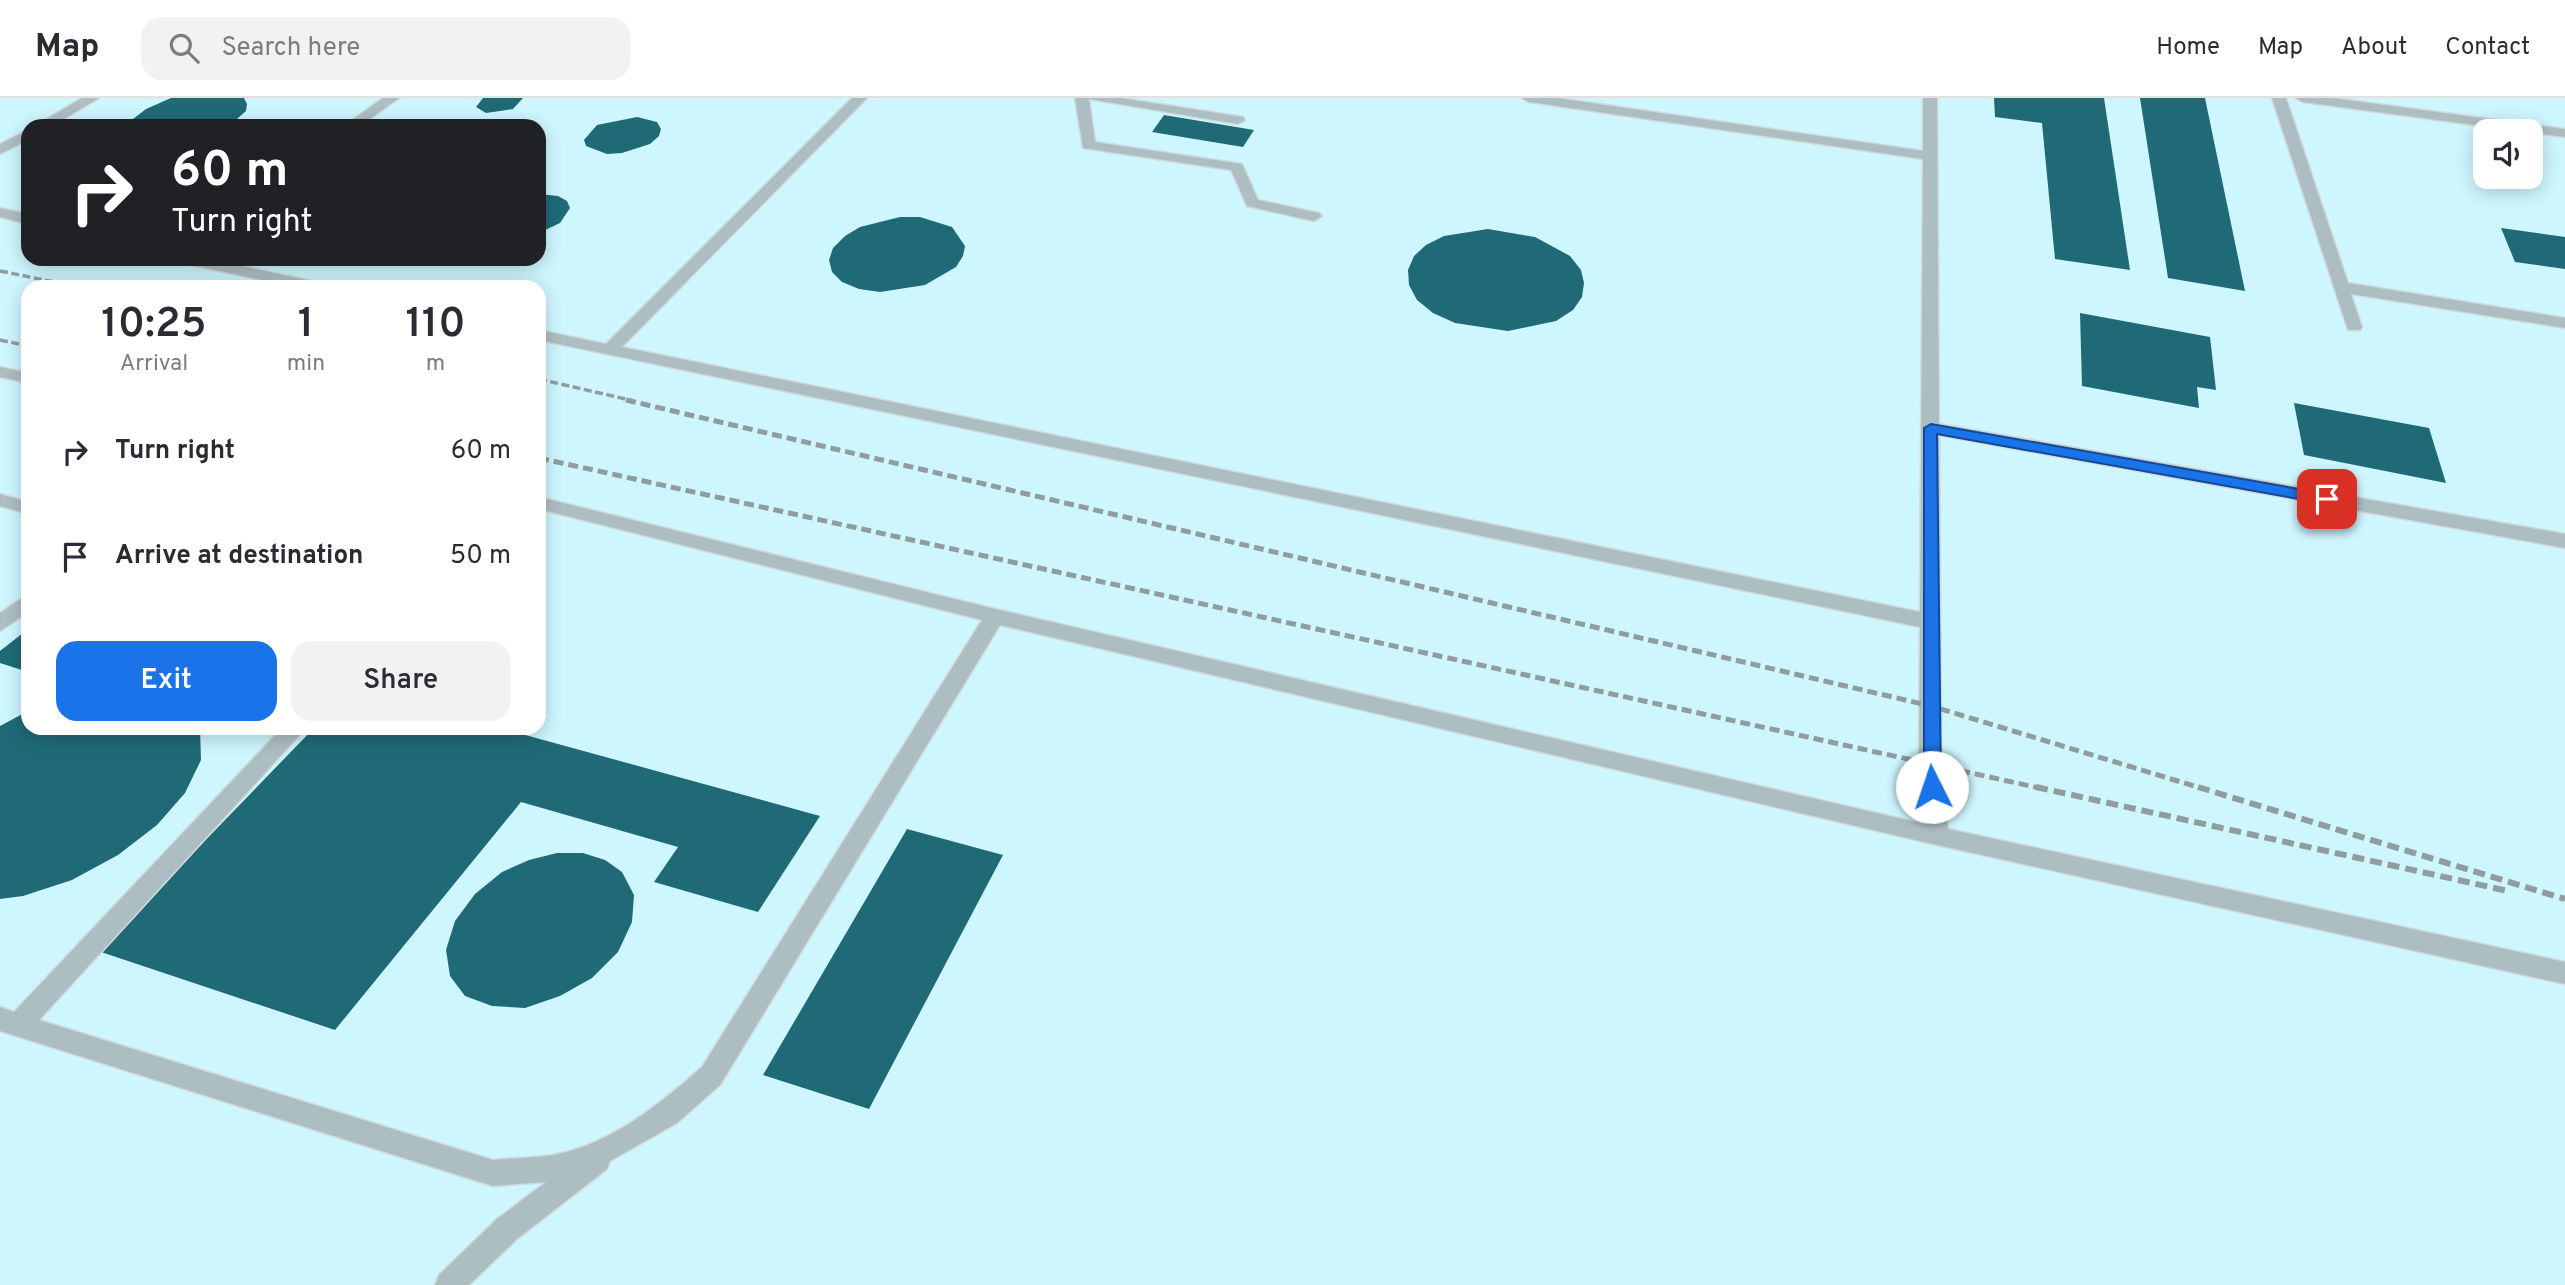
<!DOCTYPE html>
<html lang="en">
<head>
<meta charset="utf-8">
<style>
  body { margin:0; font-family:Overpass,sans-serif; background:#f2f2f3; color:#2b2b33; height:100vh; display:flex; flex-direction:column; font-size:26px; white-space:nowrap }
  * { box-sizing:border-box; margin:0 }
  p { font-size:23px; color:#7c7c81 }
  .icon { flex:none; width:38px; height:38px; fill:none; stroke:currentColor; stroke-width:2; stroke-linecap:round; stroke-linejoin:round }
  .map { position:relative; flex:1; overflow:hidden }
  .side { position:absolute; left:21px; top:182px; width:525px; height:455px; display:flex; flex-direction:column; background:#fff; border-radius:21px; box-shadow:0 4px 18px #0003 }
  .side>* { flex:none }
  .banner { position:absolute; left:21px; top:21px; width:525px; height:147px; border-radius:21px; box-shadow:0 4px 18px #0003; background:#202124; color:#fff; overflow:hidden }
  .fabs { position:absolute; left:2473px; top:21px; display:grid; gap:14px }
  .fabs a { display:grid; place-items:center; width:70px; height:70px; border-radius:14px; background:#fff; box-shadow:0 4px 18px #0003; font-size:35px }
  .pin { position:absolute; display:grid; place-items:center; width:60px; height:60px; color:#fff; margin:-30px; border-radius:14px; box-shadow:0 4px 10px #0006 }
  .me { position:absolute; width:77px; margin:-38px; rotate:356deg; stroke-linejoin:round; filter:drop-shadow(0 0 5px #0008) }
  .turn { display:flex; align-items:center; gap:24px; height:147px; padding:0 35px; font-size:32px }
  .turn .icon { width:91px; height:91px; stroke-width:2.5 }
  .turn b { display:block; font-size:49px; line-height:60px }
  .eta { display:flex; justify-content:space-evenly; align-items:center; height:119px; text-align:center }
  .eta b { font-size:42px; font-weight:600; line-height:49px }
  .action { display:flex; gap:14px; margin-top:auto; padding:14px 35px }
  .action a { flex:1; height:80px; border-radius:21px; background:#1a73e8; color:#fff; font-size:28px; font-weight:600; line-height:80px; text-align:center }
  .action a+a { background:#f2f2f3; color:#2b2b33 }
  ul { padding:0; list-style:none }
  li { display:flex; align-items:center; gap:21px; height:105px; padding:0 35px }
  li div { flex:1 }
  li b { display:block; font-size:26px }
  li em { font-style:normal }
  header { display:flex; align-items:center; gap:42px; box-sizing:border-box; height:98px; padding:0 35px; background:#fff; border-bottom:2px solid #e1e1e2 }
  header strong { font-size:33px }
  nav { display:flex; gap:38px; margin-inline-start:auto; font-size:24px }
  .search { width:490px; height:63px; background:#f2f2f3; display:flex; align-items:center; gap:18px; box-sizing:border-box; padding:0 24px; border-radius:21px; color:#7c7c81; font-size:26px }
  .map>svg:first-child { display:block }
  .built { fill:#cef6ff; fill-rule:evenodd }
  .building { fill:#206a78 }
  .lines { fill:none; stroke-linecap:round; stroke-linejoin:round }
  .minor-casing { stroke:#d1dadc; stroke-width:3 }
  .minor { fill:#adbec2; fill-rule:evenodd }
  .rail-far2 { stroke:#909c9e; stroke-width:3.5; stroke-dasharray:8 3.5; stroke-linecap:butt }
  .rail-far1 { stroke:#909c9e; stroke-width:5; stroke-dasharray:10 5; stroke-linecap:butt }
  .rail { stroke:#909c9e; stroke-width:6; stroke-dasharray:12 6; stroke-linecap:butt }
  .route { fill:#1a73e8; stroke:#114b97; stroke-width:2 }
</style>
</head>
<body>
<header>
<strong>Map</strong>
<div class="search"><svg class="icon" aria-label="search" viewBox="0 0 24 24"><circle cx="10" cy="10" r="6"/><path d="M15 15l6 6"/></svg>Search here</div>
<nav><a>Home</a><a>Map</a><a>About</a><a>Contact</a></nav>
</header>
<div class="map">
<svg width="2565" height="1187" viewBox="0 0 2565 1187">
  <rect width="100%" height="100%" fill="#f4fcfe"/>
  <path class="built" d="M0,0h2565v1187h-2565zM28,28h511v133h-511zM2485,33h45v46h-45zM28,189h511v441h-511z"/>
  <path class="building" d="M171,0h73l3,6 -1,7 -17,15h-99l3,-7 13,-10z
    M483,0h40l-10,11 -27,4 -10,-6z
    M1994,0h110l26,172 -75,-11 -13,-136 -47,-6z
    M2140,0h65l40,193 -77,-13z
    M1164,17l90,15 -11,17 -91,-15z
    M637,19l20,5 4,7 -2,7 -9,8 -28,9 -15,1 -21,-8 -2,-6 13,-15z
    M539,96l19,2 9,5 3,7 -10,15 -21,10z
    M900,119h20l32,10 13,19 -2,10 -7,11 -31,18 -45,7 -21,-3 -17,-7 -10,-10 -3,-12 4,-12 12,-12 15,-9z
    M2501,130l64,9v32l-50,-7z
    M1488,131l47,8 35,19 11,14 3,13 -2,14 -9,13 -17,11 -48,10 -53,-8 -22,-10 -16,-13 -8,-15 -1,-15 6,-14 12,-11 18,-9z
    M2080,215l130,24 6,53 -19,-3 2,21 -117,-22z
    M2294,305l135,25 17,55 -142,-28z
    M28,531v43l-28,-9v-12z
    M28,613v17h172l1,32 -16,33 -28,32 -39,30 -46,25 -49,16 -23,3v-173z
    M314,630h186l320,88 -62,96 -104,-30 24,-35 -157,-45 -186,228 -237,-79z
    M907,731l96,26 -134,254 -106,-34z
    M557,755h26l22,7 17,12 12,23 -2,27 -14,30 -26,26 -32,18 -35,12 -33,-2 -27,-10 -15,-20 -4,-26 9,-29 20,-27 27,-22 27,-12z"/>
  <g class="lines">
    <defs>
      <path id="minor" d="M82,0h17l-47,28h-17z
        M383,0h16l-39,28h-16z
        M852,0h15l-245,249 1298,265 3,-453 -394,-57 -7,-4h35l366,53v-53h14l2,326 626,110v14l-626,-113 2,327 7,67 617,133v22l-628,-139 -937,-220 -280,460 -43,38 -67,38 -3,8 -90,70 -48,46h-34l4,-10 58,-56 49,-37 -53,4 -493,-155v-24l14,5 268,-284h24l-267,292 454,140c20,-2 40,-2 60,-5 57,-10 107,-51 149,-88l280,-447 -443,-111v-12l456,112 929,215 -5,-62 1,-135 -1381,-287v-10l67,14z
        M1075,0h46l122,19 2,3 -7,4 -149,-25 6,43 147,22 16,36 61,13 3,3 -8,5 -67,-15 -16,-36 -148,-22z
        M2272,0h14l62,185 217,35v10l-214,-34 11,33 -2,3h-12z
        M2296,0h37l232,31v8l-262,-35z
        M28,32v10l-28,14v-10z
        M0,110l28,6v10l-28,-7z
        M179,161h30l107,23 8,5h-30l-107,-23z
        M0,269l28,6v10l-28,-6z
        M0,396l28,8v12l-28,-8z
        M28,496v18l-28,19v-18z"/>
    </defs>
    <use href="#minor" class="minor-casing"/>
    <use href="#minor" class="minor"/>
    <path class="rail-far2" d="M0,173l79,16
      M0,242l28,6
      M539,281l95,22"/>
    <path class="rail-far1" d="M626,302l1305,306 273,83
      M539,360l1505,331"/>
    <path class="rail" d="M2036,689l472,104
      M2198,689l367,112"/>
  </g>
  <path class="route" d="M1931,326l396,70 7,5 -7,5 -390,-70 4,353 -9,7 -8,-7v-359z"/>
</svg>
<div class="fabs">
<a><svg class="icon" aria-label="sound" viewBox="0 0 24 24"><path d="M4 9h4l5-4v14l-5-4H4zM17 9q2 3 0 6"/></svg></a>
</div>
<div class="pin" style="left:2327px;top:401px;background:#d93025"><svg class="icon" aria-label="arrive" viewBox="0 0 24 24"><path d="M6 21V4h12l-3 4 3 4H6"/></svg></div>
<svg class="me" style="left:1932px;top:689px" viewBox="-20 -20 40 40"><circle r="19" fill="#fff"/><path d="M0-13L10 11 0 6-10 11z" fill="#1a73e8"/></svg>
<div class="banner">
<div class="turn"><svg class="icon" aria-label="right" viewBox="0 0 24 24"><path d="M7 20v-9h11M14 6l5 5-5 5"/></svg><div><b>60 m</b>Turn right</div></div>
</div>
<section class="side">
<div class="eta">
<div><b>10:25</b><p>Arrival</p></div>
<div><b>1</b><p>min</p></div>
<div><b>110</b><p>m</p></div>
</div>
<ul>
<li><svg class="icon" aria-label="right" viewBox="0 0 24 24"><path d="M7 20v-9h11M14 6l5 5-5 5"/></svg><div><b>Turn right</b></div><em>60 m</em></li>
<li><svg class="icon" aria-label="arrive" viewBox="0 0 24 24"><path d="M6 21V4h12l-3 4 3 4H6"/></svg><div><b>Arrive at destination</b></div><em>50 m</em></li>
</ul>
<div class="action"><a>Exit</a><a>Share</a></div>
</section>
</div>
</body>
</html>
